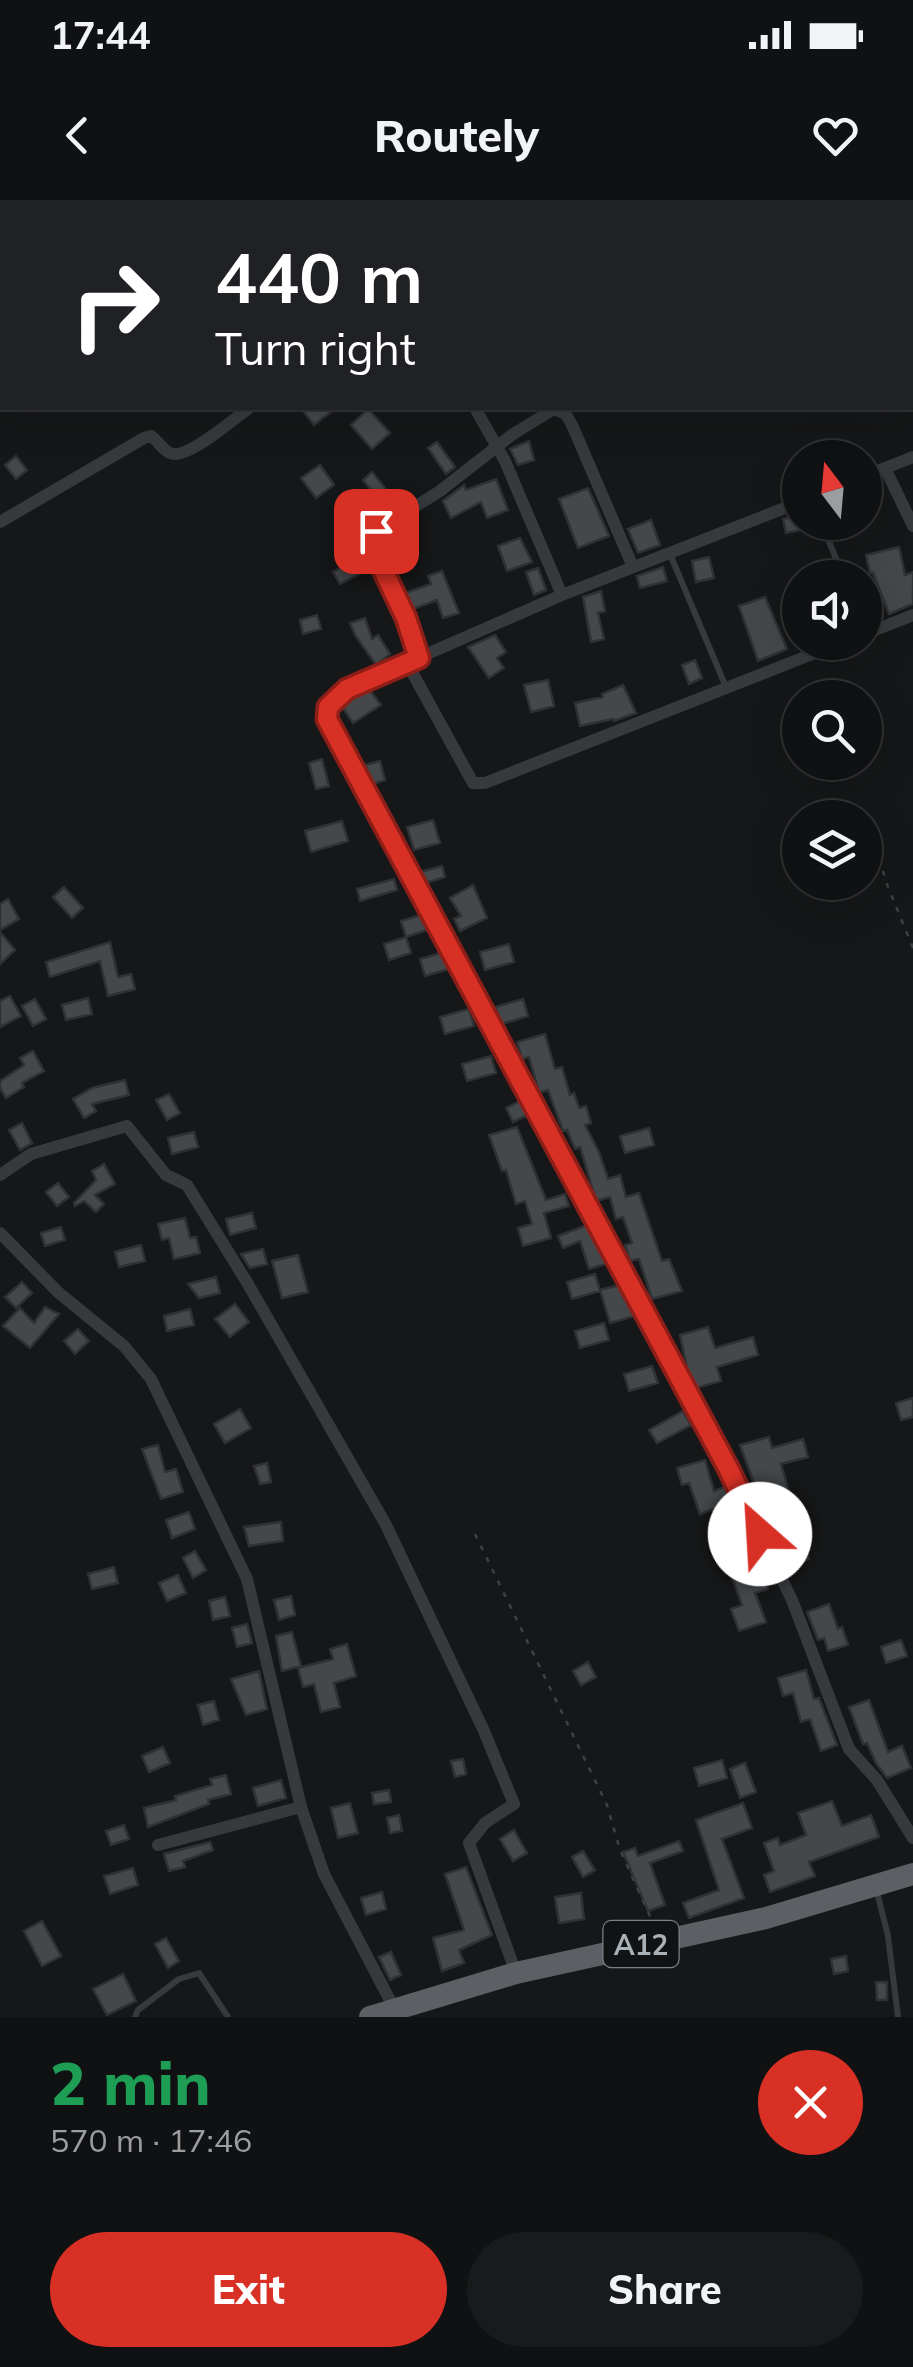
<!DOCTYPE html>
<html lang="en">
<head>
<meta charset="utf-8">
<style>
  body { margin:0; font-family:Mulish,sans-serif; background:#191a1b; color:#f1f3f6; height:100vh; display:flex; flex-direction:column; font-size:38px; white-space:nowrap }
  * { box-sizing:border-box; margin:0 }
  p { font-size:32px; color:#9c9d9f }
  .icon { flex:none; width:55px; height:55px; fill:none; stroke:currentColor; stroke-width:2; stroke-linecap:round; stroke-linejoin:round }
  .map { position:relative; height:1817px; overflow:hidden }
  .details { display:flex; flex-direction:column; background:#101112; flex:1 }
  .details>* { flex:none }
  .guide { position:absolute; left:0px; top:0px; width:915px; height:210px; box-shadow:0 10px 40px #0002,0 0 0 2px #303132; background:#202124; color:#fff; overflow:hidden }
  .needle { width:65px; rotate:344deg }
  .tools { position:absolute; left:782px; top:240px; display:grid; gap:20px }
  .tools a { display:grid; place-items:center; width:100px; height:100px; border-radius:50%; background:#101112; box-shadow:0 10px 40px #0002,0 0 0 2px #303132; font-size:50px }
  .pin { position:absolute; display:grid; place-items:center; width:85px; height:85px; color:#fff; margin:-42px; border-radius:20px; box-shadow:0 5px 15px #0006 }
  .me { position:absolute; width:110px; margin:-55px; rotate:334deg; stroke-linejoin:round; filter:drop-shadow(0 0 8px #0008) }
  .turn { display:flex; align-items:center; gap:35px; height:210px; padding:0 50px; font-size:45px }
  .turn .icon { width:130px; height:130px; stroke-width:2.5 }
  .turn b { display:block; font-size:70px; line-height:85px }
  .round { display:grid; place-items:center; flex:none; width:105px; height:105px; border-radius:52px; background:#191a1b }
  .summary { display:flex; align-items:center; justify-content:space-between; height:170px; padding:0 50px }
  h1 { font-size:60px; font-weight:800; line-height:75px; color:#1e9e55 }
  .action { display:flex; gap:20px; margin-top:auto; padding:20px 50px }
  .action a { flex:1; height:115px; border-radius:60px; background:#d93025; color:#fff; font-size:40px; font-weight:800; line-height:115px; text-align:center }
  .action a+a { background:#191a1b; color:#f1f3f6 }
  .status { display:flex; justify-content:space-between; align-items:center; height:70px; padding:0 50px; background:#101112; direction:ltr }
  .status svg { height:28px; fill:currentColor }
  header { display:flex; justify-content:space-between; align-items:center; height:130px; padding:0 50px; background:#101112; font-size:45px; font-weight:800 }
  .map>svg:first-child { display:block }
  .building { fill:#45484b; stroke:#303134; stroke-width:2.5 }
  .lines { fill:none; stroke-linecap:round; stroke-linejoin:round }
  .path { stroke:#3e4144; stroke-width:2.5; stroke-dasharray:5 8; stroke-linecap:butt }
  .service { stroke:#373a3d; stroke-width:6 }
  .minor { stroke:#373a3d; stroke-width:12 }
  .trunk { stroke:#5c6064; stroke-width:22 }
  .route-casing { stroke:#8d1f18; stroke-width:25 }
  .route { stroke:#d93025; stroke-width:18 }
  .labels { text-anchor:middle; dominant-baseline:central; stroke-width:8; stroke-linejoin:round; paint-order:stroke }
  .shield { fill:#111213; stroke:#7b8186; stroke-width:2.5 }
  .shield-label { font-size:28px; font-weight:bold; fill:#a9b1b7 }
</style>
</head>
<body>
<div class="status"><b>17:44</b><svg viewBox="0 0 49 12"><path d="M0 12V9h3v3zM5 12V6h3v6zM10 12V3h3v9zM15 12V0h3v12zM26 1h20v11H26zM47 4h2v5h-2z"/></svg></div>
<header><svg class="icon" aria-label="back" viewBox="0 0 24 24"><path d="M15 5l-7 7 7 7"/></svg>Routely<svg class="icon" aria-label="heart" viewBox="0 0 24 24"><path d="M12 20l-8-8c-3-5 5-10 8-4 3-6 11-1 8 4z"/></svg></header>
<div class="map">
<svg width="913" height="1817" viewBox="0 0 913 1817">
  <rect width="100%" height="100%" fill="#161718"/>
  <path class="building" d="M301,208h35l-22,17z
    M368,209l22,24 -18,16 -21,-24z
    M529,241l5,19 -16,5 -8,-16z
    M437,242l18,25 -9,7 -18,-26z
    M16,256l11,14 -11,9 -11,-14z
    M320,265l14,20 -18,13 -15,-20z
    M372,272l14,17 -10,8 -13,-17z
    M496,279l12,31 -21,8 -6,-16 -30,16 -8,-17 21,-16 2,5z
    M588,288l21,48 -31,12 -19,-49z
    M800,314v16l-14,3 -3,-14z
    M651,320l9,25 -22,8 -10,-24z
    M406,335l5,16 -18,5 -5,-16z
    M520,338l12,24 -25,9 -9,-25z
    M899,347l6,28 8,-3v32l-24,10 -16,-41h-3l-4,-18z
    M709,357l5,21 -18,4 -4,-21z
    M351,361l8,13 -19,10 -7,-12z
    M663,367l4,14 -27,7 -3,-12z
    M538,368l8,22 -12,5 -8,-23z
    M442,371l17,42 -16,5 -6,-18 -24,9 -8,-16 26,-9 -3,-8z
    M601,391l4,20 -7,2 6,26 -13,3 -8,-45z
    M765,397l22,52 -29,12 -19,-55z
    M317,415l4,14 -18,5 -3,-14z
    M365,418l7,21 6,-4 12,19 -14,11 -21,-30 -5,-12z
    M495,435l11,17 -9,6 7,10 -15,10 -21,-31z
    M695,460l7,18 -13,6 -7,-19z
    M548,480l6,26 -23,6 -7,-27z
    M623,485l13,28 -22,8 -1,-2 -33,7 -5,-23 28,-6 -1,-3z
    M370,490l11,15 -28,18 -11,-16 12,-10z
    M322,559l7,27 -13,3 -7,-26z
    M380,561l5,19 -12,4 -8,-19z
    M433,620l7,23 -26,7 -7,-23z
    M342,621l6,20 -37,11 -6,-21z
    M442,666l3,11 -19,6 -6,-11z
    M394,679l3,11 -37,11 -3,-12z
    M473,685l14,33 -27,13 -6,-12 7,-3 -11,-18z
    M64,687l19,21 -11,10 -19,-21z
    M8,699l11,20 -19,11v-26z
    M421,715l6,15 -21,7 -5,-16z
    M0,732l15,18 -15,14z
    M406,737l5,16 -22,7 -5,-16z
    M110,742l8,35 13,-3 4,15 -27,7 -8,-35 -50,16 -4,-15z
    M509,744l5,18 -29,8 -5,-18z
    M441,753l8,16 -24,7 -5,-17z
    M10,796l11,20 -21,11v-26z
    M88,798l4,16 -26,6 -4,-15z
    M35,799l11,20 -13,7 -11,-20z
    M523,799l5,17 -26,8 -7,-17z
    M469,809l5,17 -29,8 -5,-17z
    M545,834l10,35 7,-2 8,28 4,-2 5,15 7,-2 5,17 -6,2 14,27 9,27 12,-4 6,22 13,-4 23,68 7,-2 13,32 -30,8 -13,-40 -9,2 -5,-16 7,-2 -9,-26 -7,2 -6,-22 -14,4 -16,-54 -5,2 -8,-19 -4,1 -15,-41 -9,3 -10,-36 -7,2 -5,-17z
    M33,851l11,20 -22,12 2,4 -18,11 -6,-10v-7l24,-16 -4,-7z
    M491,856l5,17 -29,8 -5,-17z
    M125,880l4,15 -37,9 4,7 -12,7 -11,-19 19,-11z
    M169,894l11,19 -13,7 -11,-20z
    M520,901l8,14 -15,7 -7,-14z
    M22,923l10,20 -12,7 -11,-20z
    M517,927l29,73 19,-6 4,12 -25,7 7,25 -28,8 -5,-18 14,-4 -7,-23 -9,3 -10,-34 -4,1 -13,-36z
    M649,928l5,17 -29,8 -5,-17z
    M194,932l4,15 -26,7 -4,-16z
    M104,964l11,20 -20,11 9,9 -8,8 -12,-11 -9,5 -1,-3 22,-23 -4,-9z
    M58,983l11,14 -12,9 -11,-14z
    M252,1013l4,15 -26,7 -4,-16z
    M185,1018l5,20 6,-1 4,16 -26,6 -5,-21 -7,2 -4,-16z
    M587,1025l19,39 -17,5 -9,-28 -17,7 -5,-12z
    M61,1027l4,13 -20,6 -4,-13z
    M141,1045l4,16 -26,6 -4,-15z
    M263,1049l4,15 -17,4 -9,-14z
    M298,1055l10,37 -26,6 -10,-37z
    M595,1074l5,17 -28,8 -5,-17z
    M216,1077l4,16 -21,5 -11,-14z
    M22,1082l10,11 -16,15 -11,-11z
    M619,1085l16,31 -25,7 -10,-33z
    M235,1104l14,18 -19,15 -15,-18z
    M45,1107l14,7 -29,34 -27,-22 17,-18 14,15z
    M190,1109l4,16 -27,6 -3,-15z
    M604,1123l5,17 -29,8 -5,-17z
    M708,1127l7,21 38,-11 5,18 -41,12 4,14 -25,7 -8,-15 -8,-38z
    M78,1129l11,12 -14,13 -11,-13z
    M652,1166l6,17 -29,8 -5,-17z
    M913,1198v19l-12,3 -5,-17z
    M240,1209l11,19 -26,15 -11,-19z
    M683,1211l8,14 -34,18 -8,-13z
    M769,1237l3,11 31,-9 5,18 -27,7 10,35 -28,9 -23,-63z
    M158,1245l7,27 11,-3 7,23 -22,7 -19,-50z
    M705,1260l9,31 11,-4 13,33 -19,7 -6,-18 -13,5 -11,-31 -7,2 -5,-17z
    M267,1263l4,19 -11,2 -6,-18z
    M189,1312l6,17 -23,9 -6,-18z
    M281,1322l2,19 -34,5 -5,-19z
    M797,1327l12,32 -20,7 -8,-33z
    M752,1347l16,42 -13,4 11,29 -27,9 -8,-22 11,-4 -18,-50z
    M195,1351l11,19 -13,8 -10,-20z
    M114,1367l4,16 -26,6 -4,-15z
    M178,1375l8,18 -19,8 -8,-18z
    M291,1396l4,19 -16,5 -5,-20z
    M225,1397l5,19 -17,4 -4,-19z
    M829,1404l9,25 4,-2 6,18 -20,6 -4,-13 -6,2 -11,-28z
    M247,1424l5,19 -15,4 -5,-19z
    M292,1432l9,34 -19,5 -6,-35z
    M901,1440l6,16 -21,7 -5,-16z
    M347,1444l9,32 -22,7 6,24 -19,5 -7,-28 -11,3 -5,-19 35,-9 -3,-10z
    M588,1462l8,15 -15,8 -8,-14z
    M806,1470l8,29 5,-1 18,47 -16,6 -11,-32 -9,3 -8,-29 -10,3 -5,-18z
    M259,1471l8,38 -21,6 -15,-36z
    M869,1500l19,52 14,-6 9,22 -24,10 -11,-15 -9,-20 -4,1 -14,-37z
    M214,1501l5,19 -16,5 -5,-20z
    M163,1547l7,16 -21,9 -7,-16z
    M463,1559l3,15 -11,3 -4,-16z
    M722,1560l5,18 -28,8 -5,-18z
    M745,1563l11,29 -16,6 -10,-29z
    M226,1575l5,19 -23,6 1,4 -61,23 -4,-19 32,-8 -1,-4 37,-11 -2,-6z
    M281,1580l5,18 -28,8 -5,-18z
    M389,1590l2,12 -17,2 -2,-11z
    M832,1601l10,25 29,-11 8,22 -70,25 6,14 -45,16 -6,-17 10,-4 -10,-28 14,-5 2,7 26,-10 -8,-22z
    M350,1603l8,30 -20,5 -7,-30z
    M743,1603l9,25 -30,11 22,59 -55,20 -6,-15 36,-13 -23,-70z
    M399,1615l3,16 -12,2 -3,-15z
    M124,1625l5,14 -18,6 -5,-14z
    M514,1630l13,23 -14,8 -13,-22z
    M679,1641l4,10 -33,12 15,42 -17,6 -25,-59 12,-4 3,8z
    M210,1642l3,8 -30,11 2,6 -16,4 -5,-17z
    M583,1651l12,19 -12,7 -11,-20z
    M466,1667l26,68 -33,15 5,13 -22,8 -9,-33 31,-8 -19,-56z
    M133,1668l5,17 -28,9 -6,-18z
    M382,1692l4,17 -20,6 -5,-17z
    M581,1693l3,26 -25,4 -4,-26z
    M42,1721l19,35 -19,10 -18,-35z
    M166,1738l13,23 -11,7 -13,-24z
    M391,1752l10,23 -11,5 -11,-23z
    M846,1756l2,15 -14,3 -3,-15z
    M123,1774l13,27 -29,14 -14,-26z
    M876,1782h11v18h-10z"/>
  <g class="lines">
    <path class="path" d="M873,633l13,49 27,66
      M475,1334l132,271 13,45 34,75"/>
    <path class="service" d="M821,322l23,56
      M670,354l56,133
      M877,1692l11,44 10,81
      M135,1817l3,-7 41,-31 20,-6 29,44"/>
    <path class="minor" d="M517,2l3,-2
      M475,208l30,53 57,134
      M885,268l28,58
      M865,276l48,-19
      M800,302l-238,93 -215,94 -19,18 -1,12 401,749 64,132 57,149 28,31 36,58
      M0,322l144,-84 7,-2c6,4 12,14 19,17 16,8 65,-35 79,-45
      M865,434l48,-19
      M419,457l-13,-39 -30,-63 -4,-14 4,-10 64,-40 73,-57 41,-25 12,5 7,13 60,140
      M407,463l66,120h12l358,-141
      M0,975l31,-21 96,-28 39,49 21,10 61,99 138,241 98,206 30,73 -29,19 -16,20 47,130
      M0,1033l59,60 65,53 27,33 96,200 54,228 23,67 70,134
      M158,1645l143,-38"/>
    <path class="trunk" d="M370,1817l146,-44 250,-55 147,-44"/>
  </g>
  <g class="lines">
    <defs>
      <path id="route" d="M376,331l-4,10 4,14 30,63 13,40 -72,31 -19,18 -1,12 401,749 32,66"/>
    </defs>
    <use href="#route" class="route-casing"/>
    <use href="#route" class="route"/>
  </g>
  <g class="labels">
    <rect class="shield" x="603.5" y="1721" width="75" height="46" rx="8"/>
    <g class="shield-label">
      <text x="641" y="1744">A12</text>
    </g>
  </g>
</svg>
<div class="tools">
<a><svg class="needle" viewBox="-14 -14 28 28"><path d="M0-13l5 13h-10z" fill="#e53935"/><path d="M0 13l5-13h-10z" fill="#9c9d9f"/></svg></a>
<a><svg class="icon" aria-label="sound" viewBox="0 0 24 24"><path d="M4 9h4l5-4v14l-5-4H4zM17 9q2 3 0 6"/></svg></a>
<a><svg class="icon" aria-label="search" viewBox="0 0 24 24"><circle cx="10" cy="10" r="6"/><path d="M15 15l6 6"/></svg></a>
<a><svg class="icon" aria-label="layers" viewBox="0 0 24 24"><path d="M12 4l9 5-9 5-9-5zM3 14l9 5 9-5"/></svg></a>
</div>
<div class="pin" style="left:376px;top:331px;background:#d93025"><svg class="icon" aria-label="arrive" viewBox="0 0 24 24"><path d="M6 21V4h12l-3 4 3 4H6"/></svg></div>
<svg class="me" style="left:760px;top:1334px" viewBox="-20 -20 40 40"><circle r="19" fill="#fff"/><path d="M0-13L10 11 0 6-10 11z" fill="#d93025"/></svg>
<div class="guide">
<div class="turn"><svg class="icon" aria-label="right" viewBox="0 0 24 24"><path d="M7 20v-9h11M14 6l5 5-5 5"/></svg><div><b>440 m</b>Turn right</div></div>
</div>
</div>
<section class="details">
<div class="summary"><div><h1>2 min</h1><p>570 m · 17:46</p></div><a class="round" style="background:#d93025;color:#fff"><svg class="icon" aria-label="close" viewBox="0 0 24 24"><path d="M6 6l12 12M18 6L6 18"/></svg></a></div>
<div class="action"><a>Exit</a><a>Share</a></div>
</section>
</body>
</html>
